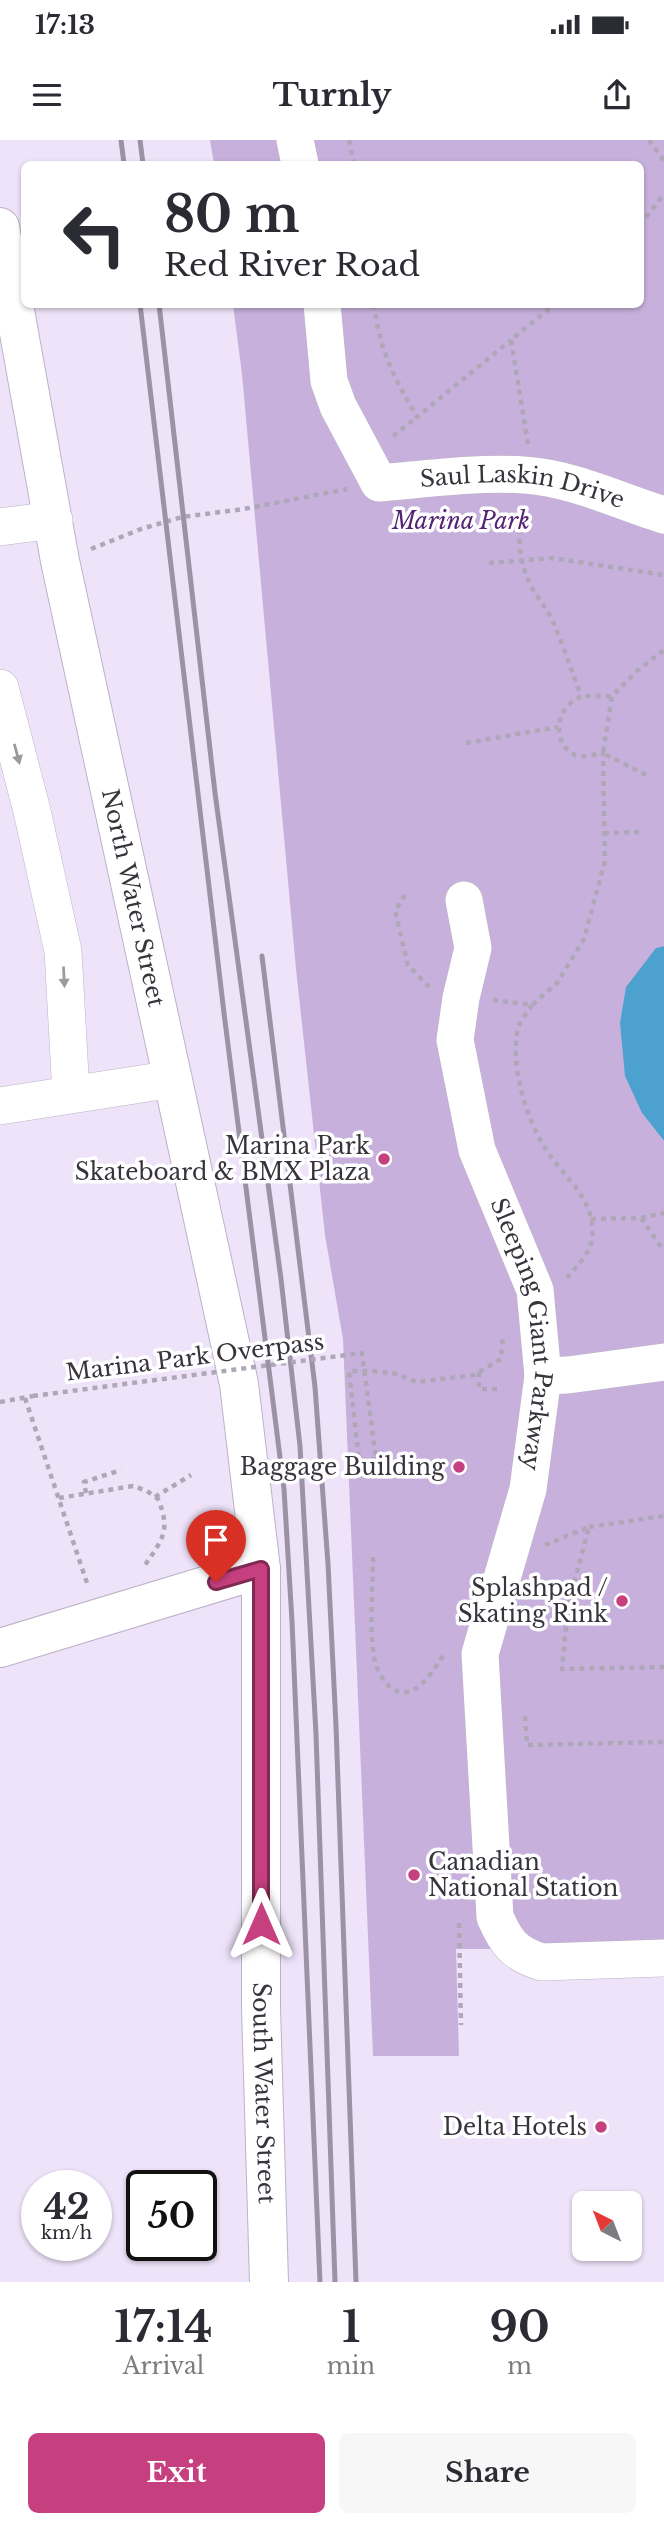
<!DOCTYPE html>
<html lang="en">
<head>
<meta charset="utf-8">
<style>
  body { margin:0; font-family:"Libre Baskerville",serif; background:#f7f7f7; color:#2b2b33; height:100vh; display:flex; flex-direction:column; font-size:26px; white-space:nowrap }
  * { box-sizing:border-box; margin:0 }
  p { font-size:23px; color:#7c7c81 }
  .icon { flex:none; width:38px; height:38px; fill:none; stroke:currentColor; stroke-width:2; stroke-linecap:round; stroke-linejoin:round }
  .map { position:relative; height:2142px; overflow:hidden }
  .details { display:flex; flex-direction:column; background:#fff; flex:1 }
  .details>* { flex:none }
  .banner { position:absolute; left:21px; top:21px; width:623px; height:147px; border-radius:10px; box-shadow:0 2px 5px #0004; background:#fff; color:#2b2b33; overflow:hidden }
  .needle { width:46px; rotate:318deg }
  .tools { position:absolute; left:572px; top:2051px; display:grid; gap:14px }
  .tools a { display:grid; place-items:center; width:70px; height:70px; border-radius:10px; background:#fff; box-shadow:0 2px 5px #0004; font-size:35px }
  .speed { position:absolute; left:21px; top:2030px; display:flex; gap:14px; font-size:35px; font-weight:700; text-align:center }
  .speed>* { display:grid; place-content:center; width:91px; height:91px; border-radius:50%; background:#fff; box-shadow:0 2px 5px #0004; line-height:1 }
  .speed small { font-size:18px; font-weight:400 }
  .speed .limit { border:4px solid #111; border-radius:10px; background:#fff; color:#111 }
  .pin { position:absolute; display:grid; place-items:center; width:60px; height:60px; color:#fff; margin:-72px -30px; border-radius:50% 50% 50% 0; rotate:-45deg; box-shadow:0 0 7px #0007 }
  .pin .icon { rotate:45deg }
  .me { position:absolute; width:77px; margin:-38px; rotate:0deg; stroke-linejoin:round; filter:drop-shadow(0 0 5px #0008) }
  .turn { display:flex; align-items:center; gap:24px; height:147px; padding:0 28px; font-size:32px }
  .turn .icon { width:91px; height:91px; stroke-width:2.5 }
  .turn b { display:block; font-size:49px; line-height:60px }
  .eta { display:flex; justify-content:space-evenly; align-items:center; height:119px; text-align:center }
  .eta b { font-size:42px; font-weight:800; line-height:49px }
  .action { display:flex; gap:14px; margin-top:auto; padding:14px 28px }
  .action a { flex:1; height:80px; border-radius:10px; background:#c63f7f; color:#fff; font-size:28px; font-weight:800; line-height:80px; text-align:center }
  .action a+a { background:#f7f7f7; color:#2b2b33 }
  .status { display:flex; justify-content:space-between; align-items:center; height:49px; padding:0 35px; background:#fff; direction:ltr }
  .status svg { height:19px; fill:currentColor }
  header { display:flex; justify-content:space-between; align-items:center; height:91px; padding:0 28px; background:#fff; font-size:32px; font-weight:800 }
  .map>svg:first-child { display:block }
  .green { fill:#c7b1dc }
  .water { fill:#4ca1cf }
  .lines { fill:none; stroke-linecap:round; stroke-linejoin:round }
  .minor-casing { stroke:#bdb2c7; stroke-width:38 }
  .major-casing { stroke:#bdb2c7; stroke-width:40 }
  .path { stroke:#afa7b8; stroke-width:4.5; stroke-dasharray:5 5; stroke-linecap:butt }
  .minor { stroke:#fff; stroke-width:37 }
  .major { stroke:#fff; stroke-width:38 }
  .rail { stroke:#9b93a3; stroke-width:5 }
  .path-bridge { stroke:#afa7b8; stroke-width:4.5; stroke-dasharray:5 5; stroke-linecap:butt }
  .oneway { fill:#9c9a9e }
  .route-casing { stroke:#812953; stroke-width:18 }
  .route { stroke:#c63f7f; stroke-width:12 }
  .poi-dot { fill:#c63f7f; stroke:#fff; stroke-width:2.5 }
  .labels { text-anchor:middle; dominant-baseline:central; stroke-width:7; stroke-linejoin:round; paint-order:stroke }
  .street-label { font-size:23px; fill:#38343c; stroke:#fff }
  .park-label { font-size:23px; font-style:italic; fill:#542374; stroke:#fff }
  .poi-label { font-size:23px; fill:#38343c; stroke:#fff; text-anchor:end }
</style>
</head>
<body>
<div class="status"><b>17:13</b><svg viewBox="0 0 49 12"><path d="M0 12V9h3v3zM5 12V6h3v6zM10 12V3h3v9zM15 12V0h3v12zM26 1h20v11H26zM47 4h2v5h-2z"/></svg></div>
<header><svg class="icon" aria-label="menu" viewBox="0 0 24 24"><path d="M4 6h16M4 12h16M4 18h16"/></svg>Turnly<svg class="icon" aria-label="share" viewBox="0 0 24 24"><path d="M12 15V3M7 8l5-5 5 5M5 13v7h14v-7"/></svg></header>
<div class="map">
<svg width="664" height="2142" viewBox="0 0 664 2142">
  <rect width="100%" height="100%" fill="#eee3f9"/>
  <path class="green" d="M210,0h454v806l-8,2 -14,165 22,28v808h-208l3,107h-86l-30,-717 -18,-104 -29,-266 -54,-595 -9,-69 407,-1v-140h-426z"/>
  <path class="water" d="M664,806v195l-22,-28 -17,-37 -5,-53 6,-36 30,-39z"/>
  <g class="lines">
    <defs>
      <g id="minor">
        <path d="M295,0l5,24"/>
        <path id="s1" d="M322,164l7,77 9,25 41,77c48,-4 97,-11 145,-8 48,3 95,26 140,40"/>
        <path d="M0,387l54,-7"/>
        <path d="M0,548l32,123 31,140 8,143"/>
        <path id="s2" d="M464,760l9,48 -12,50 -6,42 22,110 58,140 8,86 -15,113 -48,165 15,263c11,25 19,37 47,45l122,-4"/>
        <path d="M0,966l173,-27"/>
        <path d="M543,1236l25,-1 96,-13"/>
      </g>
      <g id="major">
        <path id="s3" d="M0,87l60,334 179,823 22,185v438l8,275"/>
        <path d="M0,1508l261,-79"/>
      </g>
    </defs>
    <use href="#minor" class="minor-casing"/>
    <use href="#major" class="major-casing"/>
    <path class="path" d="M349,0l5,24
      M649,0l15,21
      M640,85l24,-31
      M374,164c5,46 21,75 43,113l94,-77
      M393,296l24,-19
      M528,304l-17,-104 44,-36
      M521,369c-4,25 -2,56 11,79 6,11 15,20 20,32 11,24 19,50 29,76
      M91,409l50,-20 41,-12 62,-8 103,-20
      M489,423l63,-5 112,17
      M466,603l92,-16
      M646,635l-43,-22 9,-57 25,-25 27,-21
      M604,693l40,-1
      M405,755l-10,16 13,54 22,23
      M493,860l39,5 25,-22 27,-44 21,-78 -2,-108c-7,1 -15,4 -23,3 -20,-2 -26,-30 -16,-45 3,-6 11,-11 17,-15h31
      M532,865c-5,8 -14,18 -15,28 -6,36 10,88 30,118 20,30 49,48 45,88 -2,15 -16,28 -26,40
      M641,1078l23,33
      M591,1079l50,-1 23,-5
      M479,1232v17h23
      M25,1258l63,188
      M0,1262l33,-6
      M376,1319l-17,1 -10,-89h24l25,3 18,8 58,-7 27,-16 2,-24
      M86,1353l-2,-11 37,-12
      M155,1357l36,-22
      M59,1358l74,-12 14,5 11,8c14,33 3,42 -15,69
      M589,1387l75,-11
      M545,1405l44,-18 -21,79 -6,63 102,-2
      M373,1417c0,32 -4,67 1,99 1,10 7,22 14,29 24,23 45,-14 57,-32
      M525,1576l2,29 137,-3
      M459,1783l2,102"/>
    <use href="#minor" class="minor"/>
    <use href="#major" class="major"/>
    <path class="rail" d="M121,0l3,24
      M140,0l3,24
      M140,164l84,709 60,476 8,132 28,661
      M159,164l56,489 66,486 19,167 16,288 19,548
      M262,816l53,431 13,177 8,162 20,556"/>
    <path class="path-bridge" d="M33,1256l329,-43 14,106"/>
  </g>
  <defs><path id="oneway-solid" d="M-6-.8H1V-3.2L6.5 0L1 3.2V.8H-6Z" transform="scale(1.75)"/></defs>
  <g class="oneway">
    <use href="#oneway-solid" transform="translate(17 614) rotate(75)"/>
    <use href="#oneway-solid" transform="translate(64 837) rotate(87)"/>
  </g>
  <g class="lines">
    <defs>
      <path id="route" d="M216,1442l45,-13v355"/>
    </defs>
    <use href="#route" class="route-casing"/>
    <use href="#route" class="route"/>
  </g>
  <g class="poi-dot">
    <circle cx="384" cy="1019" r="7"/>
    <circle cx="459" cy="1327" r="7"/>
    <circle cx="622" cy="1461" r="7"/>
    <circle cx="414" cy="1735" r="7"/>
    <circle cx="601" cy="1987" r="7"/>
  </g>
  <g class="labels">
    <g class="street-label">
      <text stroke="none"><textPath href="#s1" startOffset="336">Saul Laskin Drive</textPath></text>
      <text stroke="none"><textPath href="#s3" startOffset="684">North Water Street</textPath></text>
      <text stroke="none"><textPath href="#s2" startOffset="448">Sleeping Giant Parkway</textPath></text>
      <text transform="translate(195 1217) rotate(-7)">Marina Park Overpass</text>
      <text stroke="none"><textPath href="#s3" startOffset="1892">South Water Street</textPath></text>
    </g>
    <g class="park-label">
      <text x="461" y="381">Marina Park</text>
    </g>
    <g class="poi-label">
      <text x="370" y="1006">Marina Park<tspan x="370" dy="26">Skateboard &amp; BMX Plaza</tspan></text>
      <text x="445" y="1327">Baggage Building</text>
      <text x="608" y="1448">Splashpad /<tspan x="608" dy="26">Skating Rink</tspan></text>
      <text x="428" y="1722" text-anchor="start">Canadian<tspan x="428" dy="26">National Station</tspan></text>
      <text x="587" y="1987">Delta Hotels</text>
    </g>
  </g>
</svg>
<div class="tools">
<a><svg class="needle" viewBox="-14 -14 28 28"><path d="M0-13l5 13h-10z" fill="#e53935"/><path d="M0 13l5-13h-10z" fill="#7c7c81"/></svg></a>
</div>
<div class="speed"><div>42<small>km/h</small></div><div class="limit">50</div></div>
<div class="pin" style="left:216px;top:1442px;background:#d93025"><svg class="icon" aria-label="arrive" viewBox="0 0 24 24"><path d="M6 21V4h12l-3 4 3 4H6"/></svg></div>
<svg class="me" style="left:261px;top:1784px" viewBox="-20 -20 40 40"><path d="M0-17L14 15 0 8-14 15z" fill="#c63f7f" stroke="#fff" stroke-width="4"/></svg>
<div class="banner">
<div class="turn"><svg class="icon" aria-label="left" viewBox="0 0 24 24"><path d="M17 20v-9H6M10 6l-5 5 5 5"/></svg><div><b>80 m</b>Red River Road</div></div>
</div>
</div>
<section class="details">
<div class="eta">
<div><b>17:14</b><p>Arrival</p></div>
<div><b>1</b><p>min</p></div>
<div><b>90</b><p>m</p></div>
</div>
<div class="action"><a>Exit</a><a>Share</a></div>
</section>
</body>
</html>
